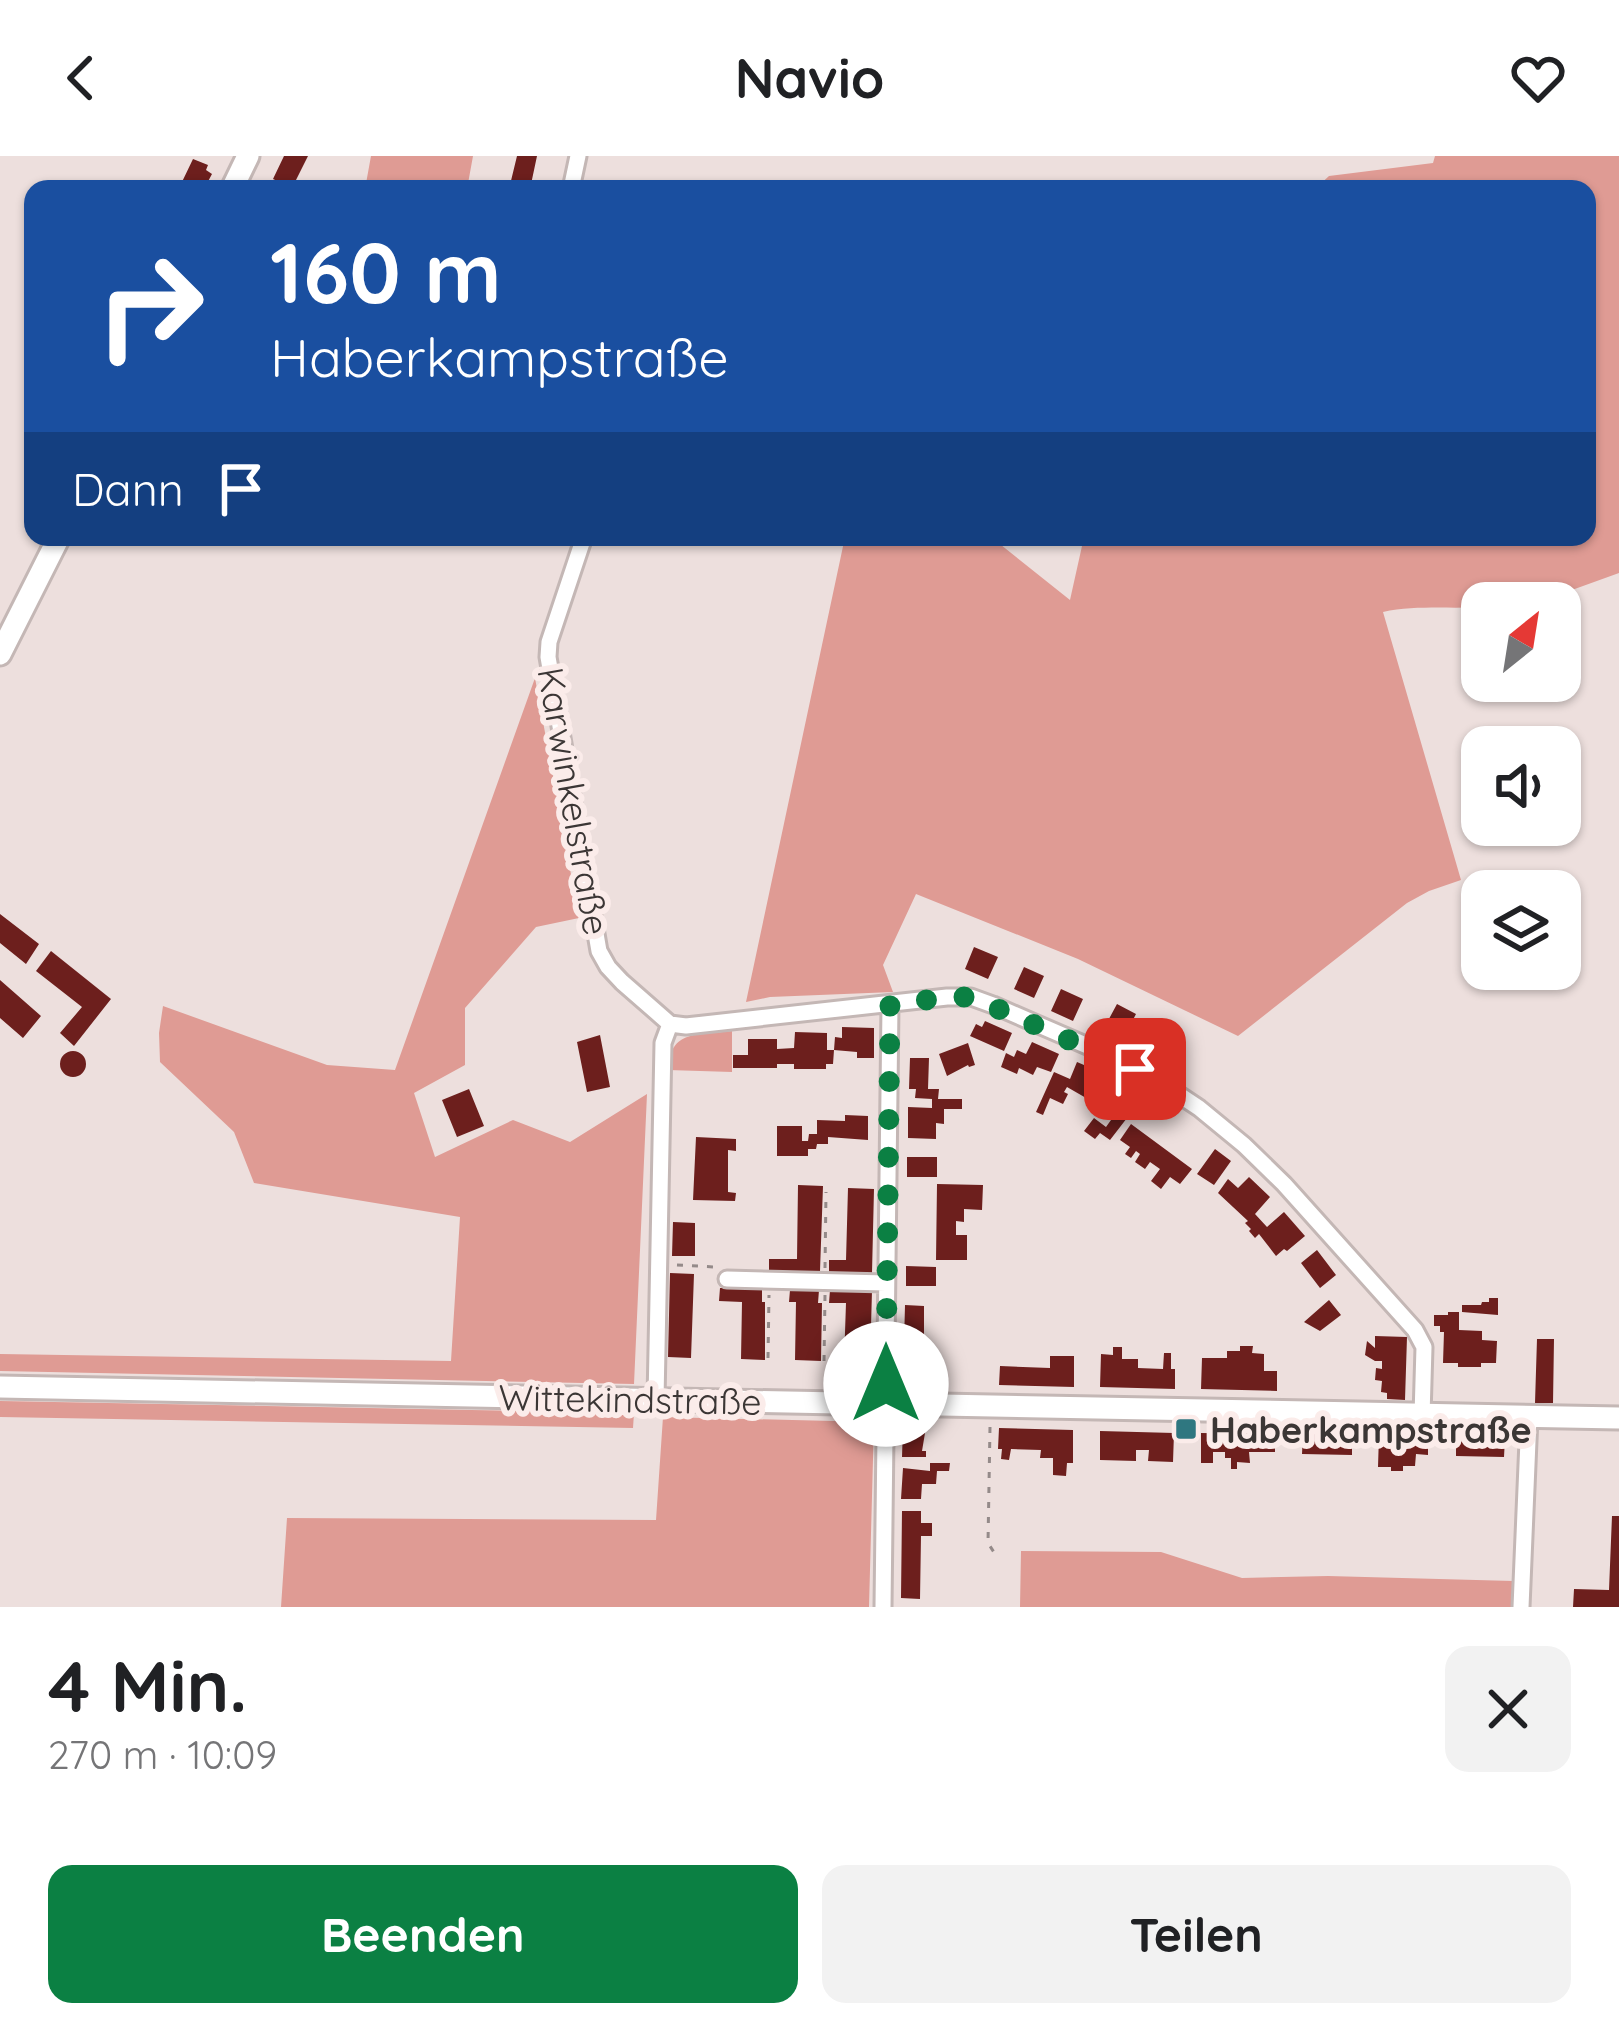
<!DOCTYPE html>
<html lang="de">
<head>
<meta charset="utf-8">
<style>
  body { margin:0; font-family:Quicksand,sans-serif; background:#f2f2f2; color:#202124; height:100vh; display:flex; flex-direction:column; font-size:45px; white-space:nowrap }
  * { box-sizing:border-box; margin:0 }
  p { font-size:39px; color:#757577 }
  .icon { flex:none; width:66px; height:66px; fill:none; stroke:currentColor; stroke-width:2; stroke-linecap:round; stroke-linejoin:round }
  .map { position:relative; height:1451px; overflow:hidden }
  .panel { display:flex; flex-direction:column; background:#fff; flex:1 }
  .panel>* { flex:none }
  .banner { position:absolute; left:24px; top:24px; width:1572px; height:366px; border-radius:24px; box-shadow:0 3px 9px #0004; background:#1a4fa0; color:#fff; overflow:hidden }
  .needle { width:78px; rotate:30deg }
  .controls { position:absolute; left:1461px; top:426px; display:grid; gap:24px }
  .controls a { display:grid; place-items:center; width:120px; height:120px; border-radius:24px; background:#fff; box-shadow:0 3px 9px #0004; font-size:60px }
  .pin { position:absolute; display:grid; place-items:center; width:102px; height:102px; color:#fff; margin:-51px; border-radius:24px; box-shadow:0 6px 18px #0006 }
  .me { position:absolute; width:132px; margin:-66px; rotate:0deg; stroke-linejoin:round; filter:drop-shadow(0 0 9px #0008) }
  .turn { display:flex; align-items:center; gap:42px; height:252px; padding:0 48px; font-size:54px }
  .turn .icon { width:156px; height:156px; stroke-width:2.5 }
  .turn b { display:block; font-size:84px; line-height:102px }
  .then { display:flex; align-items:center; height:114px; padding:0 48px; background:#0003; gap:24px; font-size:45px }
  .round { display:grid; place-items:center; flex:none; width:126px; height:126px; border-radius:24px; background:#f2f2f2 }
  .overview { display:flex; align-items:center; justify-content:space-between; height:204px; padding:0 48px }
  h1 { font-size:72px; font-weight:700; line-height:90px }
  .action { display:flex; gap:24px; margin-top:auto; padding:24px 48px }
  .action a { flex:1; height:138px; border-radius:24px; background:#0b8043; color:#fff; font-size:48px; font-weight:700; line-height:138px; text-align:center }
  .action a+a { background:#f2f2f2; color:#202124 }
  header { display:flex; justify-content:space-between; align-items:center; height:156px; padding:0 48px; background:#fff; font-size:54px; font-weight:700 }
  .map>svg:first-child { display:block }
  .green { fill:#df9b94 }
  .building { fill:#6d1f1d }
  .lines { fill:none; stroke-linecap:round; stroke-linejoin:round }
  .street-casing { stroke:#c4b7b5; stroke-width:21 }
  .secondary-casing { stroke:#c4b7b5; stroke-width:27 }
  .path { stroke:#948a89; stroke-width:3; stroke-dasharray:6 9; stroke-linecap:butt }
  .street { stroke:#fff; stroke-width:15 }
  .secondary { stroke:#fff; stroke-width:21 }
  .route { stroke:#0b8043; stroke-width:21; stroke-dasharray:0 37.8 }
  .poi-dot { fill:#2f7780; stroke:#fbecea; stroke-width:4.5 }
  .labels { text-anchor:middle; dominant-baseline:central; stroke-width:12; stroke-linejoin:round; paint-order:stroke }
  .street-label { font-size:36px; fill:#3b3635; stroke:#fbecea }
  .poi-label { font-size:36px; font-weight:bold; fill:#3b3635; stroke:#fbecea; text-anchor:start }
</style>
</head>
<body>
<header><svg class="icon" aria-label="back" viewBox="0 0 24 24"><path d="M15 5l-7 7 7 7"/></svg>Navio<svg class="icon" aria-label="heart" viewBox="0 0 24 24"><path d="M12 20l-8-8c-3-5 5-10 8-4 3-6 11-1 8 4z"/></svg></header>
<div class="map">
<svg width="1619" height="1451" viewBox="0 0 1619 1451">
  <rect width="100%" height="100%" fill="#eddfdd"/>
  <path class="green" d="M371,0h102l-6,33h-102z
    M1435,0h184v417l-72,26 -65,4v4c-33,2 -67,-2 -99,5l78,268 -32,11 -22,12 -169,133 -160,-77 -162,-65 -33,71 10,27 -123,5 -24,5 99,-465h146l79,63 14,-63h503v-348h-272l14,-13 104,-13z
    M535,522l44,240 -43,9 -71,81v57l-51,28 21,64 78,-37 57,22 77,-48 -13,290 -634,-13v-17l451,7 9,-144 -206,-34 -20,-51 -74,-70 -1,-29 4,-27 164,59 68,5z
    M732,875v41l-64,-2c2,-41 30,-35 64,-39z
    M0,1245l634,12 -1,15 -633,-11z
    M663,1261l211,5 -5,185h-588l6,-89 369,2z
    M1021,1395l140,1 81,26 86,-2 185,5v26h-493z"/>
  <path class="building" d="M284,0h24l-16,32 -19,-9z
    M517,0h20l-7,33h-21z
    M193,3l15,6 -2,5 6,4 -8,15h-12l-11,-5z
    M0,758l39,30 -13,20 -26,-21z
    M974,791l24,10 -10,22 -23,-10z
    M51,795l60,48 -37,47 -14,-13 22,-26 -46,-36z
    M1024,811l20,9 -10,22 -20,-9z
    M0,824l41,36 -18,22 -23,-20z
    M1061,833l22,10 -10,22 -22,-10z
    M1117,848l19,10 -14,27 -19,-11z
    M985,865l27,12 -8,18 -34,-15 6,-12 6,3z
    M842,871l32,1v30h-17v-6l-23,-2 1,-13 7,1z
    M795,876l32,1v17h7l-1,14h-7v5h-32v-5h-17v4h-44v-13h15v-16h29v10l17,-1z
    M600,879l10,52 -23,5 -10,-50z
    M1032,886l27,12 -8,18 -14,-5 -4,8 -14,-7 -2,6 -16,-7 5,-14 8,4 3,-7 9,4z
    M968,887l7,22 -6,2 -1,-2 -21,11 -8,-22z
    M60 908a13 13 0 1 1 26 0a13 13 0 1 1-26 0Z
    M910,902h19l-1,31h11l-1,10h24v10h-18v15l-8,-1v16l-28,-1v-31l24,1v-9l-17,-1 1,-9h-7z
    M1077,906l28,12 -4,11 10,4 -11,17 -33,-19 -3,5 4,2 -5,10 -13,-6 -7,17 -7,-3 18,-40 16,7z
    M1124,926l20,14 -34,44 -10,-7 -5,6 -11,-8 10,-13 12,9 10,-14 -9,-6 5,-7 3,3 8,-12 -3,-3z
    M469,933l15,37 -27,11 -15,-37z
    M845,959l23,1v24l-40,-3v7h-11l-1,5h-8v7h-31v-30h25v15h6l1,-7h8v-14l28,1z
    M1131,968l61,45 -12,15 -10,-7 -9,12 -10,-8 9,-12 -10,-7 -5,7 -10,-7 5,-8 -4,-3 -5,7 -6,-4 5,-7 -10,-7z
    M696,981l40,2v12l-8,-1v42l8,1 -1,8 -42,-1z
    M1215,993l16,12 -17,24 -17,-11z
    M907,1001h30v20h-30z
    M1249,1021l21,20 -15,17 12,13 17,-15 21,24 -18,15 -3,-2 -8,7 -17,-22 -4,4 -6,-7 2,-2 -6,-6 3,-2 -30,-28 10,-14 10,9z
    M937,1028l46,1 -1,25 -18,-1v13l-8,-1v14h11v25h-31z
    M798,1029l25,1 -3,85h-51v-12h28z
    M848,1032l26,1 -2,84 -43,-1v-12h17z
    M673,1066l22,1v33h-23z
    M1317,1094l19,25 -16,13 -19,-25z
    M906,1110l30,1v19h-30z
    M670,1117l24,1 -3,84 -23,-1z
    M720,1132l42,1v13h3v58l-24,-1 1,-57 -23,-1z
    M790,1134h29l-1,13h4l-1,58 -26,-1 1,-58h-7z
    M830,1134l42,1 -2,71h-26l2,-59h-17z
    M1489,1142h9v17l-36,-3v-7h19l1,-3h7z
    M1329,1144l12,15 -21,16 -16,-9z
    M905,1149l19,1v39h9v7l-20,-1v-7h-9z
    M1448,1156h11v18l23,1v9l15,1 -1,22h-15v4h-23v-4h-15l1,-31h-4v-6h-6v-11h14z
    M1375,1180l32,1 -2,63 -18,-1v-6l-6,-1 1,-11 -7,-1 1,-12 6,1v-8h-7l-10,-6 2,-14 8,7z
    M1537,1183h17l-1,64h-18z
    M1240,1190h13l-1,7 12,1v17h13v20l-76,-2 1,-31h25v-7h13z
    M1113,1191h9v12h16v9l25,1 1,-16h7v16h4v20l-75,-2 1,-33 12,1z
    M904,1197l19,1v31h-20z
    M1050,1200h24v31l-75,-2 1,-19 50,2z
    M903,1270l23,1 -4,24h4v6h-24z
    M999,1272l74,2v33h-6l-1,13 -13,-1v-17h-13l1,-8 -30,-1 -2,11 -8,-1 1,-10h-4z
    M1100,1275l74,2 -1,29 -25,-1 1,-11h-13v11l-36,-1z
    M1201,1277l74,1v18h-26l1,11 -13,-1v7h-6v-11h-6v-6h-12v11h-12z
    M1303,1278l49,1v20l-50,-1z
    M1379,1279l49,1v19l-12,-1 -1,12h-12v5h-12v-4h-13z
    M1456,1281l49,1 -1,19 -48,-1z
    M930,1307h20l-1,8h-12l-1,13h-14l-1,15h-20l2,-31 27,3z
    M902,1355h19v12h11v13h-11l-1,63 -19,-1z
    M1612,1360h7v91h-46l1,-18 35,1z"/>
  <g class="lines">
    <defs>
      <path id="street" d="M571,33l7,-33
        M584,381l-35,105 -1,15 51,294 9,16 14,15 48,42
        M670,868l16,2 261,-29h24l22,8 120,52 44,23 42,28 45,37 40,39 131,146 9,17 -2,69
        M727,1123l159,4
        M656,1244l7,-357 7,-19
        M883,1451l7,-602
        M1521,1451l8,-190"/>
      <path id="secondary" d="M232,33l16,-33
        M0,498l59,-117
        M0,1231l1619,31"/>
    </defs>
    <use href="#street" class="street-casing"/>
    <use href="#secondary" class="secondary-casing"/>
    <path class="path" d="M677,1109l38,2
      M825,1112l1,-76
      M768,1202l1,-63
      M824,1205l1,-66
      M990,1271l-2,116 9,14"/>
    <use href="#street" class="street"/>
    <use href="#secondary" class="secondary"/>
  </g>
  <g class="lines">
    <path class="route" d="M886,1228l4,-379 57,-8h24l164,72"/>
  </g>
  <rect class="poi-dot" x="1174" y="1261" width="24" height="24" rx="6"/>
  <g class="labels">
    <g class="street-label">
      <text transform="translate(574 645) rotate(80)">Karwinkelstraße</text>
      <text transform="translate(630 1243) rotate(1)">Wittekindstraße</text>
    </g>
    <g class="poi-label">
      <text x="1210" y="1273">Haberkampstraße</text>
    </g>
  </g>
</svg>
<div class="controls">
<a><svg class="needle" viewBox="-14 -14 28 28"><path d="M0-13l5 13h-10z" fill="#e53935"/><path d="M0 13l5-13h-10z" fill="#757577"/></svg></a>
<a><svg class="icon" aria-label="sound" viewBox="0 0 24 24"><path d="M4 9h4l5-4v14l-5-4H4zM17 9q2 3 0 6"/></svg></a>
<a><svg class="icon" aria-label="layers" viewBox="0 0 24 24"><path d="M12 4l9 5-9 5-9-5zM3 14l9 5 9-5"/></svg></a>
</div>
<div class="pin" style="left:1135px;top:913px;background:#d93025"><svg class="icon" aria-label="arrive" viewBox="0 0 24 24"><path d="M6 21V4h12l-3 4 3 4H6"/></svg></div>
<svg class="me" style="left:886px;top:1228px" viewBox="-20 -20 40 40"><circle r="19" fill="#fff"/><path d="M0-13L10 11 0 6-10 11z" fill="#0b8043"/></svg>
<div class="banner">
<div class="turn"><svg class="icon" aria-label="right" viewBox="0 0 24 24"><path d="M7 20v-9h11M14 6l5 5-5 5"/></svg><div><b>160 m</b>Haberkampstraße</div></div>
<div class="then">Dann<svg class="icon" aria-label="arrive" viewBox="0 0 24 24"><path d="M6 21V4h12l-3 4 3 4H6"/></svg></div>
</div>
</div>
<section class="panel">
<div class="overview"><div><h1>4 Min.</h1><p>270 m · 10:09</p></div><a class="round"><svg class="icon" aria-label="close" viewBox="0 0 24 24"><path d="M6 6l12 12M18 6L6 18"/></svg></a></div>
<div class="action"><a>Beenden</a><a>Teilen</a></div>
</section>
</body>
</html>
